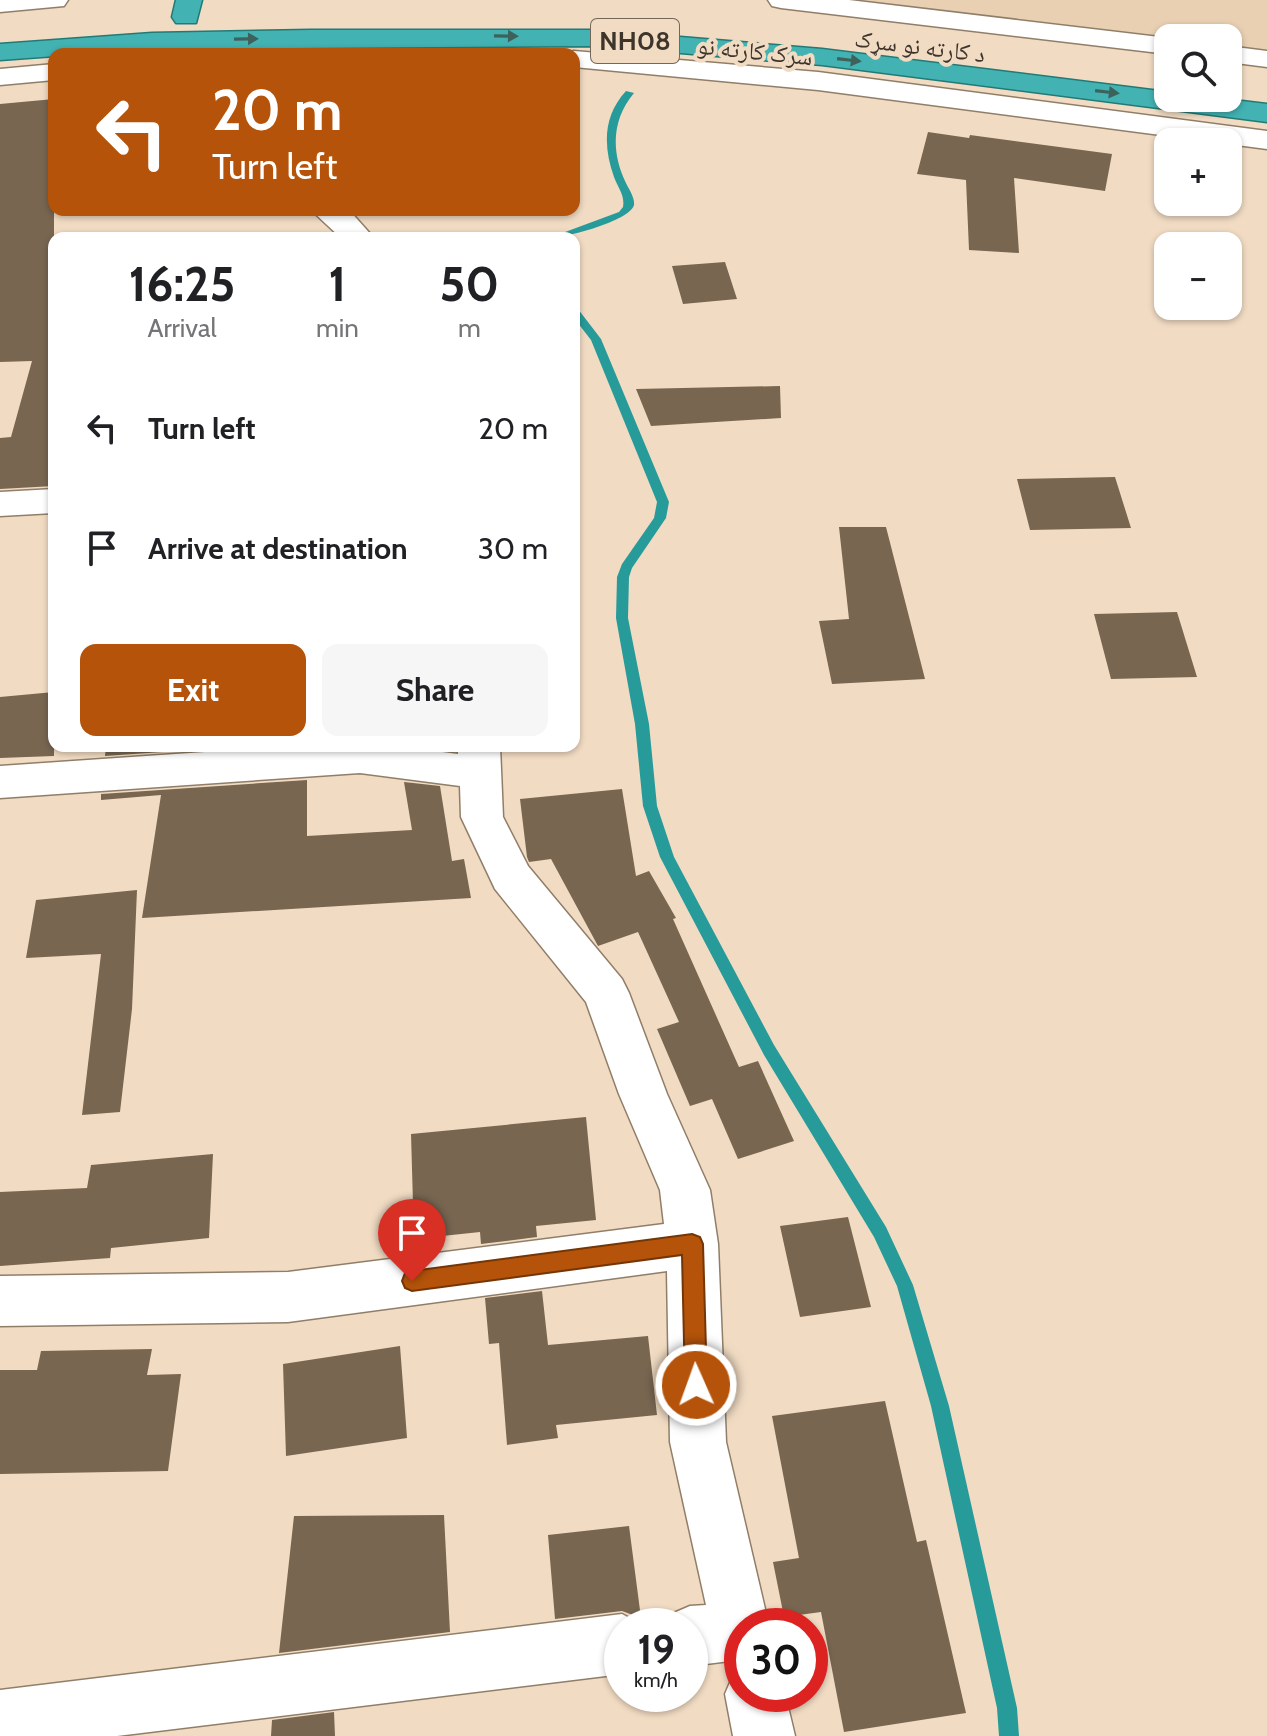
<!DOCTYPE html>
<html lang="en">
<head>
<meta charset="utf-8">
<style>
  body { margin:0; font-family:Cabin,"Noto Naskh Arabic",sans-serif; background:#f6f6f6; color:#202124; height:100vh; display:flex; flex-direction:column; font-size:30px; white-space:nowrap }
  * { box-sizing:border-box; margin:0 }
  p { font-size:26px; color:#757577 }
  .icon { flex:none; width:44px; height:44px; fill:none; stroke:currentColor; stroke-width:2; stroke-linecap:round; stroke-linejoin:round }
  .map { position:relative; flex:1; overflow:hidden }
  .sheet { position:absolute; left:48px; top:232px; width:532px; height:520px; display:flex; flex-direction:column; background:#fff; border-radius:16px; box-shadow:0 2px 6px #0004 }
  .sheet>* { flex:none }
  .hud { position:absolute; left:48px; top:48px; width:532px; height:168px; border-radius:16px; box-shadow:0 2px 6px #0004; background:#b45309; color:#fff; overflow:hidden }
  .controls { position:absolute; left:1154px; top:24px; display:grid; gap:16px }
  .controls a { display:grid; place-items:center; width:88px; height:88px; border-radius:16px; background:#fff; box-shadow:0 2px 6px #0004; font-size:40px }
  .speed { position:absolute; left:604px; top:1608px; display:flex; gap:16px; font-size:40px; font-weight:700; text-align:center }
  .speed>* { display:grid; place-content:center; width:104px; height:104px; border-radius:50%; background:#fff; box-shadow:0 2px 6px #0004; line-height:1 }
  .speed small { font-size:20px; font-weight:400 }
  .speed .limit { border:12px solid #d22; background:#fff; color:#111 }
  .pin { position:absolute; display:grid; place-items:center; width:68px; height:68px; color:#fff; margin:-82px -34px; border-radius:50% 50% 50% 0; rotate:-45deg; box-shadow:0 0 8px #0007 }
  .pin .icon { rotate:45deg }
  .me { position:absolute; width:88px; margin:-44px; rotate:358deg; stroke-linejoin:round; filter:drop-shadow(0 0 6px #0008) }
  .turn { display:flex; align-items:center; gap:28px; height:168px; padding:0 32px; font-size:36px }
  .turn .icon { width:104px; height:104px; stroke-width:2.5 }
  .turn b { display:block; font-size:56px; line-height:68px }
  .eta { display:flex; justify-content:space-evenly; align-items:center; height:136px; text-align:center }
  .eta b { font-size:48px; font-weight:800; line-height:56px }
  .button { display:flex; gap:16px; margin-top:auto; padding:16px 32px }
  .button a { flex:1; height:92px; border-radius:16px; background:#b45309; color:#fff; font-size:32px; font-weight:800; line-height:92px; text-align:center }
  .button a+a { background:#f6f6f6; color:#202124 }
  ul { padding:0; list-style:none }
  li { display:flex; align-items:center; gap:24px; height:120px; padding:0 32px }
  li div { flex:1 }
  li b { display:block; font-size:30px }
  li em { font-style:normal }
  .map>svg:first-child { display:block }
  .built { fill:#e9d0b2 }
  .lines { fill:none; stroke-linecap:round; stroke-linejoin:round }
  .stream { fill:#279b9a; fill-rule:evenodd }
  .building { fill:#786651 }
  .minor-casing { stroke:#917e68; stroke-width:3 }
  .trunk-casing { stroke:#227a76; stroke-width:3 }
  .minor { fill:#fff; fill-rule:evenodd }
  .trunk { fill:#43b2b2; fill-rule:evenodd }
  .oneway { fill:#3f615b }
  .route { fill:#b45309; stroke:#753606; stroke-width:2 }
  .labels { text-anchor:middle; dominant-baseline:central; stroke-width:8; stroke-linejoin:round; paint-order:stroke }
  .far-street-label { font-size:24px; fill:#3d352c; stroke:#f1dbc3 }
  .shield { fill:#f1dbc3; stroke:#736759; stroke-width:2 }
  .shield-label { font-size:26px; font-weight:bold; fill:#3d352c }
</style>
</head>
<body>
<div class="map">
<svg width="1267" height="1736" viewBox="0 0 1267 1736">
  <rect width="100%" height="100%" fill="#f1dbc3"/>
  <path class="built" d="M767,0h500v55l-39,-4v-13h-60v6z"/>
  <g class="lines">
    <path class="stream" d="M626,91l8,2c-22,26 -23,58 -9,88 3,7 10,16 9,24 -4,16 -69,33 -85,33l70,-26 4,-5c2,-12 -5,-19 -9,-30 -11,-31 -11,-61 12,-86z
      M574,308l4,1 23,30 68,163 -3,16 -34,50 -3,9 -1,41 21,106 8,82 17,51 100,188 112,182 27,58 36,121 68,302 2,28h-20l-2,-28 -66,-302 -34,-120 -23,-49 -110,-182 -104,-198 -17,-51 -8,-82 -19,-106 1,-41 5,-13 32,-46 3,-16 -66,-162 -17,-22z"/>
  </g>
  <path class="building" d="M54,99v387l-54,3v-51l11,-1 21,-76 -32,1v-258z
    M928,132l41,6 1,-3 142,19 -7,37 -91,-13 5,75 -50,-3 -3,-70 -49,-6z
    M725,262l12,37 -54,5 -11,-38z
    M780,386l1,32 -130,8 -15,-37z
    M1115,477l16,51 -101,2 -13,-51z
    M839,527h47l39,152 -93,5 -13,-63 30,-2z
    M1177,612l20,65 -86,2 -17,-65z
    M54,692v64l-54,2v-61z
    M106,746h142l-143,10z
    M307,780v56l105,-6 -8,-48 36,4 12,75 12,-2 7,39 -329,20 19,-123 -60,5v-6z
    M622,789l14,87 13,-5 27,47 -3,1 66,148 19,-6 36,80 -56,18 -26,-60 -22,7 -33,-77 22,-7 -41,-90 -40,14 -47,-87 -22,3 -2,-5 -7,-58z
    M137,890l-5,119 -12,103 -38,3 19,-161 -75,4 10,-58z
    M586,1117l10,103 -60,6 1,11 -56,7 -1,-12 -66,7 -3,-105z
    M213,1154l-4,84 -98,10 -1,10 -110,8v-74l87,-4 4,-23z
    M848,1217l23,90 -71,10 -20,-91z
    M542,1291l6,54 100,-9 9,79 -101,10 2,13 -51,7 -8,-102 -10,1 -4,-46z
    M400,1346l7,92 -121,18 -3,-92z
    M152,1349l-5,26 34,-1 -13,97 -168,3v-104h37l4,-19z
    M885,1401l32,141 9,-2 40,173 -122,19 -23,-120 -37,5 -11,-55 26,-4 -27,-142z
    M444,1515l6,117 -171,21 15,-137z
    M629,1526l12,92 -19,-7 -67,8 -7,-84z
    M334,1712l1,24h-64l1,-16z"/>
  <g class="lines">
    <defs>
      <path id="minor" d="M0,0h68l-4,6 -64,6z
        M768,0h81l319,38v16l-387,-46 -9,-2z
        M1228,46l39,5v16l-39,-5z
        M574,51l244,21 449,59v18l-449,-59 -244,-23v-13h-11z
        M54,64v16l-54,5v-16z
        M311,210h38l25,28h-33z
        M54,489v24l-54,3v-24z
        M292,746h103l63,8v-8h42l3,71 25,49 94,113 7,14 38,101 43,96 8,54 8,198 43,184h-27v40l-12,-5 -40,5v-40h-25l4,-11 21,-9 16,-1 -36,-163 -3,-171 -379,51 -288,4v-50l288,-4 376,-48 -4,-34 -41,-96 -33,-92 -91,-113 -34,-72 -1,-31 -100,-13 -360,25v-32z
        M622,1614l22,12h-22v48l-505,62h-117v-46z
        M742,1669v25h43l10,42h-62l-8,-42 9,-21z"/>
      <path id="trunk" d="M176,0h26l-6,23h-20l-4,-6z
        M311,30h286l225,19 346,43v6h49l50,6v18l-445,-57 -225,-19 -445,3 -152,11v-16l152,-11z"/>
    </defs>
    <use href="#minor" class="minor-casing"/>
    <use href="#trunk" class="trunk-casing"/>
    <use href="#minor" class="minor"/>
    <use href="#trunk" class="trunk"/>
  </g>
  <defs><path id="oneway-solid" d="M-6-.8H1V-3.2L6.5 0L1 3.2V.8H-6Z" transform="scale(2)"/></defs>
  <g class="oneway">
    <use href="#oneway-solid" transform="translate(506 36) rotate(1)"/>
    <use href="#oneway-solid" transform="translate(246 39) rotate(-1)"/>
    <use href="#oneway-solid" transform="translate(849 60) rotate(7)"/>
    <use href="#oneway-solid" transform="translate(1107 92) rotate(7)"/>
  </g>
  <path class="route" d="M692,1234l8,3 3,7 4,141 -3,8 -8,3 -8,-3 -3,-8 -3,-130 -270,36 -7,-3 -3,-7 3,-8 7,-2z"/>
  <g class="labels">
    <g class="far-street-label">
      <text transform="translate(920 46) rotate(7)">د کارته نو سړک</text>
      <text transform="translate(755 51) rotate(6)">سرک کارته نو</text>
    </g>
    <rect class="shield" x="591" y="19" width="88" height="44" rx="6"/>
    <g class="shield-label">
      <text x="635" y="41">NH08</text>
    </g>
  </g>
</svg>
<div class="controls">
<a><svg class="icon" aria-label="search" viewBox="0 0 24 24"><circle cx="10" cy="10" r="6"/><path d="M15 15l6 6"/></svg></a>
<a>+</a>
<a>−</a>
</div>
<div class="speed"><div>19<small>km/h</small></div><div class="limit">30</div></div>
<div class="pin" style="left:412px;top:1281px;background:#d93025"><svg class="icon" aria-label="arrive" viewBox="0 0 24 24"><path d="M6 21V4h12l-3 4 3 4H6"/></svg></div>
<svg class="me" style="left:696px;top:1385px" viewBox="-20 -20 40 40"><circle r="17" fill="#b45309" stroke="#fff" stroke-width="3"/><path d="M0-11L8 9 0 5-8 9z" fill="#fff"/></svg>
<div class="hud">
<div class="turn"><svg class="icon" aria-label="left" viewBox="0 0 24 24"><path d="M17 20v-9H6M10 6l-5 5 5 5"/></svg><div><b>20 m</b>Turn left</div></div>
</div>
<section class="sheet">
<div class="eta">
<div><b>16:25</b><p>Arrival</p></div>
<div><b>1</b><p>min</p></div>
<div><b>50</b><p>m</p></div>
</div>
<ul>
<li><svg class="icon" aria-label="left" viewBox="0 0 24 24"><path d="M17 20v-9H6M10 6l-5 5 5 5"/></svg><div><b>Turn left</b></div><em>20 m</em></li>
<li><svg class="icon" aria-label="arrive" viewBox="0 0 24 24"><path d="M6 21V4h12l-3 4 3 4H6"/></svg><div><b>Arrive at destination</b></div><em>30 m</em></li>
</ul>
<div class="button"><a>Exit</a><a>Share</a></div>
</section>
</div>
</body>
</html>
